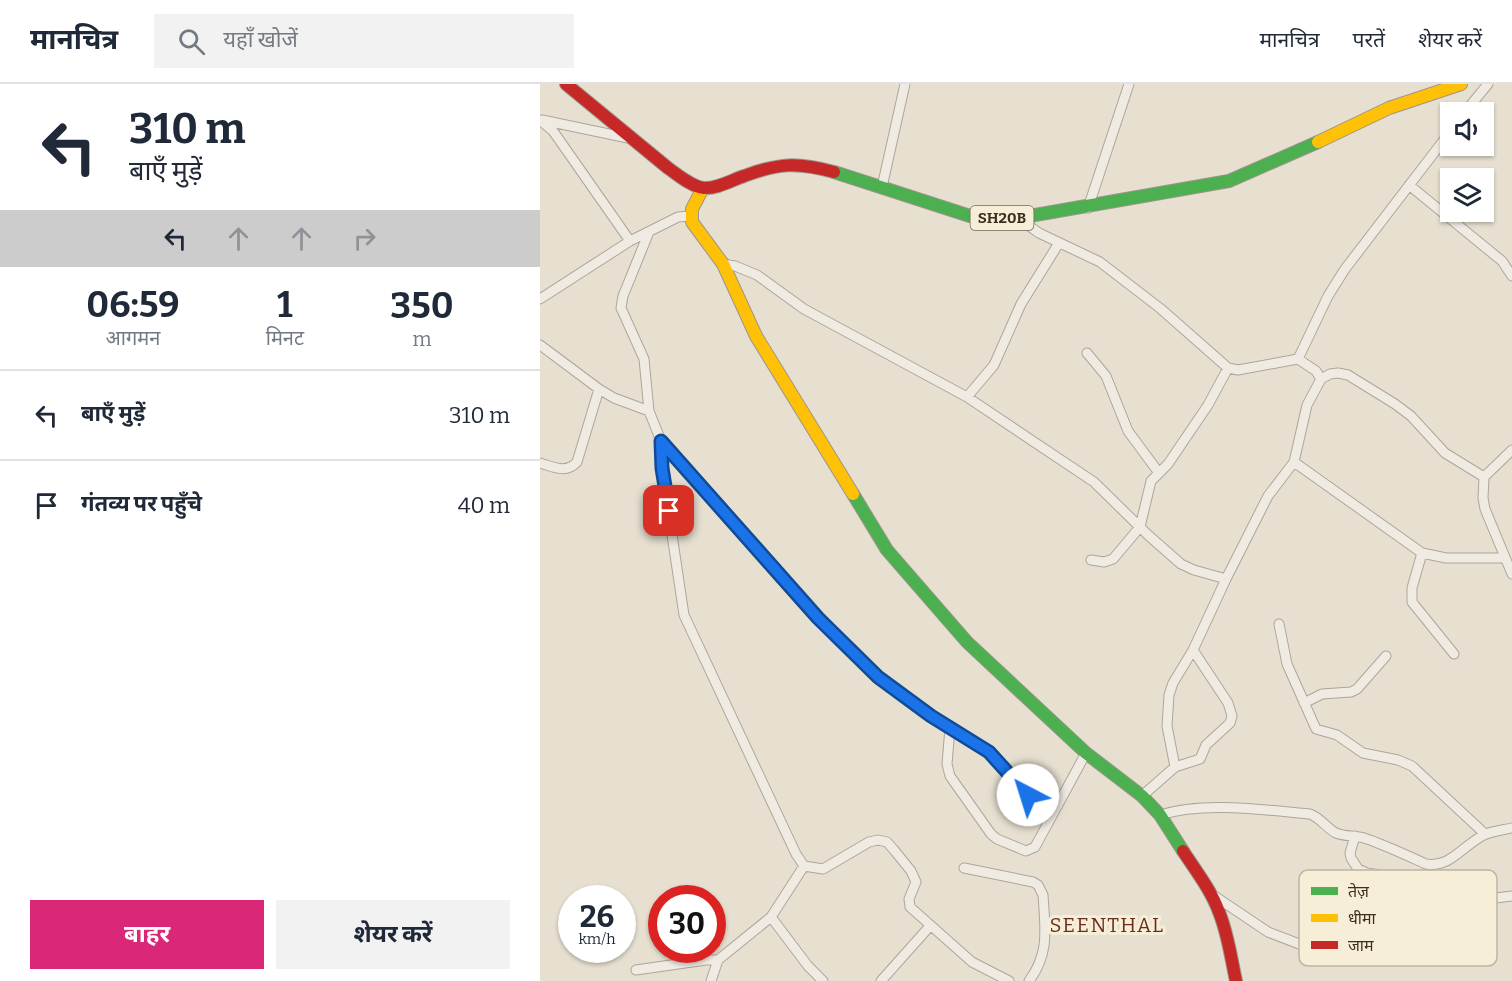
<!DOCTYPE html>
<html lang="hi">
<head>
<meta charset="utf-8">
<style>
  body { margin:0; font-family:Bitter,"Noto Sans Devanagari",serif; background:#f2f2f3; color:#1f2937; height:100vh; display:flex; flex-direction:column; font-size:22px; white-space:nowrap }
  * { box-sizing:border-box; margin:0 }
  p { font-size:20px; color:#747a83 }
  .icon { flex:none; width:33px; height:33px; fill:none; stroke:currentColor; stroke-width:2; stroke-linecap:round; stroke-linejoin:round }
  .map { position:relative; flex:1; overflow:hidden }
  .sheet { display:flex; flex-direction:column; background:#fff; width:540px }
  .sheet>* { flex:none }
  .top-card { background:#fff; color:#1f2937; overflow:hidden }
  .controls { position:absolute; left:900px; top:18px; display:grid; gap:12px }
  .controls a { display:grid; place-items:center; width:54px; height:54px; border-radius:0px; background:#fff; box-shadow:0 2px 4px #0004; font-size:30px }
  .speed { position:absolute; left:18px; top:801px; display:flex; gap:12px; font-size:30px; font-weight:700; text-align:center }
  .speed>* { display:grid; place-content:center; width:78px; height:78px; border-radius:50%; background:#fff; box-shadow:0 2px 4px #0004; line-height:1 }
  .speed small { font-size:15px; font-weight:400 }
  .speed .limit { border:9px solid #d22; background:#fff; color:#111 }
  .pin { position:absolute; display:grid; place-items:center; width:51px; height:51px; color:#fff; margin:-26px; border-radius:12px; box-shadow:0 3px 9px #0006 }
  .me { position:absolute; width:66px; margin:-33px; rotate:320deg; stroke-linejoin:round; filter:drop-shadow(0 0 4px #0008) }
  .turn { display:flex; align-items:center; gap:21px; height:126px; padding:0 30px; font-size:27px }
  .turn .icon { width:78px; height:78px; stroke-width:2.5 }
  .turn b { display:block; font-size:42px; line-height:51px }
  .lanes { display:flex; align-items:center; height:57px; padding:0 30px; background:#0003; justify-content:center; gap:30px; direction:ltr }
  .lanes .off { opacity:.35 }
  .eta { display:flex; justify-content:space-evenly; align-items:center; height:102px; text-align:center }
  .eta b { font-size:36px; font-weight:700; line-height:42px }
  .button { display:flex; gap:12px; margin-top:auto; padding:12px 30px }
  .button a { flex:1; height:69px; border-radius:0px; background:#db2777; color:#fff; font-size:24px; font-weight:700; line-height:69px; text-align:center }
  .button a+a { background:#f2f2f3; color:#1f2937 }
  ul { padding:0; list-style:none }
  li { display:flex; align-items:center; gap:18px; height:90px; padding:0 30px; border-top:2px solid #e0e1e3 }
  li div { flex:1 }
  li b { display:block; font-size:22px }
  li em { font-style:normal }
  header { display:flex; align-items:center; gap:36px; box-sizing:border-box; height:84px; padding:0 30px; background:#fff; border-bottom:2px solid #e0e1e3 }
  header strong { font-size:28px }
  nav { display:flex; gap:33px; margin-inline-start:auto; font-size:21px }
  .search { width:420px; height:54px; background:#f2f2f3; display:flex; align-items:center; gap:15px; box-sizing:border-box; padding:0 21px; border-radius:0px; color:#747a83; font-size:22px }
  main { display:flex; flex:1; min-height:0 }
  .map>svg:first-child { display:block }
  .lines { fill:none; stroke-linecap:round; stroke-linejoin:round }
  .street-casing { stroke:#ada599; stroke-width:11 }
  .fast-casing { stroke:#9c958a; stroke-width:14 }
  .slow-casing { stroke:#9c958a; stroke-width:14 }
  .jam-casing { stroke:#9c958a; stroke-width:14 }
  .street { stroke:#efebe3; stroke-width:9 }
  .fast { stroke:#4caf50; stroke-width:12 }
  .slow { stroke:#ffc107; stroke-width:12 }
  .jam { stroke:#c62828; stroke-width:12 }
  .route-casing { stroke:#114b97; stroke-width:15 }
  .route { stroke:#1a73e8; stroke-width:10 }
  .labels { text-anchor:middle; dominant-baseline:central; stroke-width:6; stroke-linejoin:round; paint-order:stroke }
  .shield { fill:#f7eed8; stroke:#756857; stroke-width:1.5 }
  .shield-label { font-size:15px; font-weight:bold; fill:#3d2e20 }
  .quarter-label { font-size:20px; letter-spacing:1.5px; fill:#6b2e1e; stroke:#f7eed8 }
  .key { fill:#f7eed8; stroke:#bfb4a1; stroke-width:1.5 }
  .key-label { font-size:16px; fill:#3d2e20 }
</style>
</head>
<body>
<header>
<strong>मानचित्र</strong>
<div class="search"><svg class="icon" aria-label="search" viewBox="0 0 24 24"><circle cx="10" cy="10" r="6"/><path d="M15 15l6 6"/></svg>यहाँ खोजें</div>
<nav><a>मानचित्र</a><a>परतें</a><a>शेयर करें</a></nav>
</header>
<main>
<section class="sheet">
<div class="top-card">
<div class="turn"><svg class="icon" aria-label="left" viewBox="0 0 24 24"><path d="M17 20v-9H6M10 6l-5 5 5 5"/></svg><div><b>310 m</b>बाएँ मुड़ें</div></div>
<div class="lanes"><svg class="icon" aria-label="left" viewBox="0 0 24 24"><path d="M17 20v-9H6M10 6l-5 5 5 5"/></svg><svg class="icon off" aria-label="ahead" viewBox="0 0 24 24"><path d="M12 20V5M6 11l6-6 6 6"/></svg><svg class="icon off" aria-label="ahead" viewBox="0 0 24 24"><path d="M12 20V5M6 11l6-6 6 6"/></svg><svg class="icon off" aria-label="right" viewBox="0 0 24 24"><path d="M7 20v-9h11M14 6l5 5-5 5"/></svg></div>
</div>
<div class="eta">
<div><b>06:59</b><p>आगमन</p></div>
<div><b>1</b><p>मिनट</p></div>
<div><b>350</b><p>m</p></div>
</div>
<ul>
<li><svg class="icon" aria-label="left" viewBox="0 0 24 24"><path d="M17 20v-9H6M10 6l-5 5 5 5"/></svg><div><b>बाएँ मुड़ें</b></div><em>310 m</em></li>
<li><svg class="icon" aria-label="arrive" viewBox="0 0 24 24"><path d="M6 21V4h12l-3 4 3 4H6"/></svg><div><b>गंतव्य पर पहुँचे</b></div><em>40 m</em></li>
</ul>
<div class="button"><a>बाहर</a><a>शेयर करें</a></div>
</section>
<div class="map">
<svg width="972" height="897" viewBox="0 0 972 897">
  <rect width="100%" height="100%" fill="#e7e0d1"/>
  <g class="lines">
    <defs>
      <path id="street" d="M925,28l23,-28
        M0,36l13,11 77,110
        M2,36l86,18
        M869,101l93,76 10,15
        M342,103l23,-103
        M548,124l41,-124
        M478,134l21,15 61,29 61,47 67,59 10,2 60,-11 18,12 5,8 -14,26 -13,57 -26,34 -42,83 -33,71 -20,33 -4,12 -2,31 8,41
        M109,148l-26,64 -2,12 23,51 5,52 12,30 157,177 60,59 53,39 58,36 39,43 30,9
        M183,180l12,2 22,9 47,34 163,88 127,85 54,53 33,29 13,6 32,9
        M0,215l90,-58 48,-24 12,-1
        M0,261l59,44 15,9 35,13
        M547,269l19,23 22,55 31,42
        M758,275l30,-63 17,-27 105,-137
        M781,295l9,-5 8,-1 10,2 47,29 16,12 34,37 39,24
        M427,313l27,-32 27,-61 38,-61
        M121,357l1,27 22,147 112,239 8,12 19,3 46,-27 9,-2 9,2 7,8 17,21 5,11 -7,17 1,8 62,55 37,19
        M972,366l-28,27 -1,21 2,11 27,65
        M754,378l128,91 24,5h59
        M0,379c14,4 26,11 37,-1l22,-73
        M882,469l-10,35v14l42,52
        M551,476l13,2 9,-3 27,-32 11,-46 17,-17 40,-59 20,-37
        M739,540l8,40 29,65 21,6 26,18 35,7 14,6 73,68
        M764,619l18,-9 29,-2 6,-3 29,-33
        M410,644l-3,36 3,12 41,58 6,5 29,12 9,-4 51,-94
        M602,712l33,-29 25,-8 6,-14 24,-22 2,-7 -4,-13 -35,-53
        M620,731c44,-14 104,-5 150,-1 11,4 16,14 26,19 9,4 19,2 28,5 21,7 42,17 62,26 25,4 37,-19 58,-29 8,-4 19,-5 28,-7
        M815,752l-5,17 1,5 7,11 9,4 23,4 74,25 48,-6
        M424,784l69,14 5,3 5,10c2,33 7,58 -14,86
        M673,811l55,37 39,15
        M231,833l37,49 15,15
        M96,886l70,-10h12
        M171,897l7,-21 53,-43 33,-51
        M341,897l49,-55"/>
      <path id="fast" d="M294,88l136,44 48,2 211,-37 89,-39
        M313,410l34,56 80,92 119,111 56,43 18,19 23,36"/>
      <path id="slow" d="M778,58l71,-34 72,-24
        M163,104l-11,21v13l31,42 33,72 97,158"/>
      <path id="jam" d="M26,0l102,84c10,7 24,19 36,20 13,1 28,-8 40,-12 35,-13 53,-14 90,-4
        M643,767c13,20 28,39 36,61 9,22 12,46 17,69"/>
    </defs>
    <use href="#street" class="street-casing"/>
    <use href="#fast" class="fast-casing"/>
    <use href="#slow" class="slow-casing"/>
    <use href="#jam" class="jam-casing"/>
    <use href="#street" class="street"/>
    <use href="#fast" class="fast"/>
    <use href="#slow" class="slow"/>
    <use href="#jam" class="jam"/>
  </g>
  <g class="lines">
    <defs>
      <path id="route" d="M129,427l-7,-43 -1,-27 157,177 60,59 53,39 58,36 39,43"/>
    </defs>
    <use href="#route" class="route-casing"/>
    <use href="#route" class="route"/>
  </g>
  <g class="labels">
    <rect class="shield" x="430.5" y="122" width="63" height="24" rx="4.5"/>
    <g class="shield-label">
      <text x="462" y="134">SH20B</text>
    </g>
    <g class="quarter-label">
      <text x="567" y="841">SEENTHAL</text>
    </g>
  </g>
  <rect x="759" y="786" width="198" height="96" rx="9" class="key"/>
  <rect x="771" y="803" width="27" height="8" fill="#4caf50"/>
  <rect x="771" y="830" width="27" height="8" fill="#ffc107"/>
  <rect x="771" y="857" width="27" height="8" fill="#c62828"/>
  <g class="key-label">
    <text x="808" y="813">तेज़</text>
    <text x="808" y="840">धीमा</text>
    <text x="808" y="867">जाम</text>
  </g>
</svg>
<div class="controls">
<a><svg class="icon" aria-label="sound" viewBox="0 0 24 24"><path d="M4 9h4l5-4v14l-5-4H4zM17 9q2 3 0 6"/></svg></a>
<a><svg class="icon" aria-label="layers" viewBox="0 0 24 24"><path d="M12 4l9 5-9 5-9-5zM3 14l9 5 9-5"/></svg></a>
</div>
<div class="speed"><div>26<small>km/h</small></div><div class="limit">30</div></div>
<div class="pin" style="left:129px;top:427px;background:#d93025"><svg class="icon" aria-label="arrive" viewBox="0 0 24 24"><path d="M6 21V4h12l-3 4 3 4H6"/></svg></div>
<svg class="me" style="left:488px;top:711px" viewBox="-20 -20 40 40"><circle r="19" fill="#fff"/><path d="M0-13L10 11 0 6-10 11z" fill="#1a73e8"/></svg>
</div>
</main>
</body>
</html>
